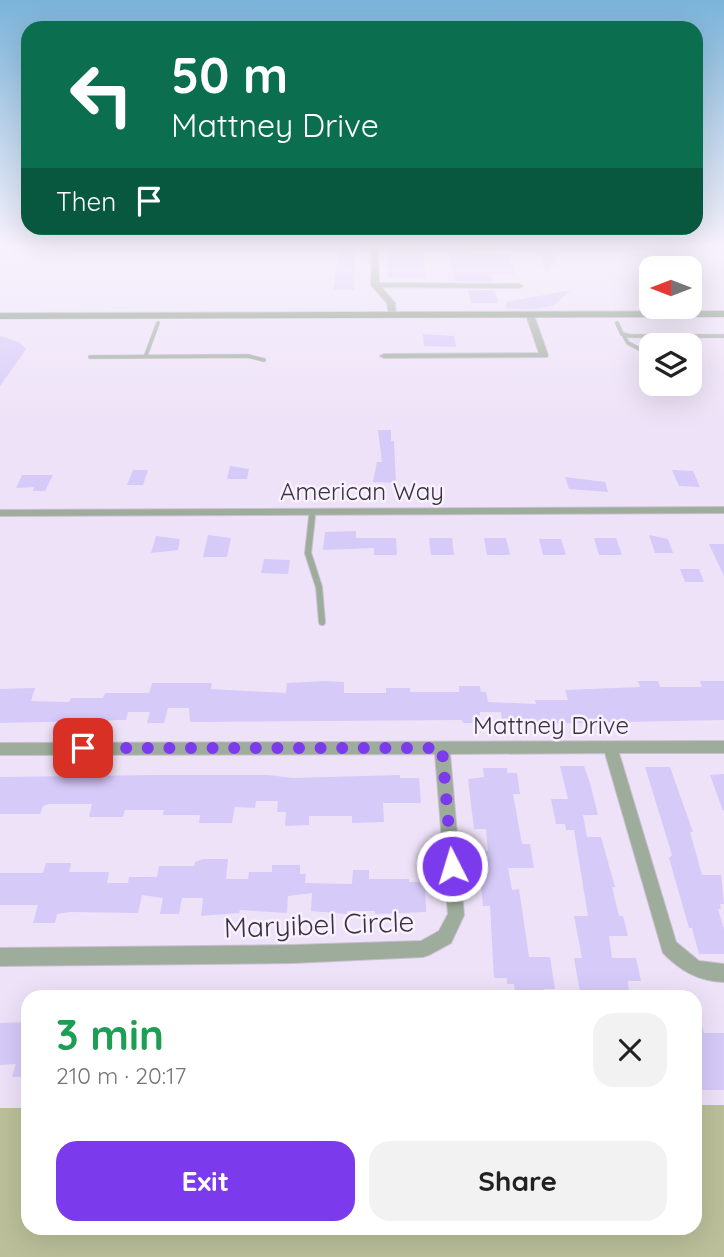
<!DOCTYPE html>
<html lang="en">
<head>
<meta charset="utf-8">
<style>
  body { margin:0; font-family:Quicksand,sans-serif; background:#f2f2f2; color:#222; height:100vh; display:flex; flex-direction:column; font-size:26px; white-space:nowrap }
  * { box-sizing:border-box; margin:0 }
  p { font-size:23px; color:#767676 }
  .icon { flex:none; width:38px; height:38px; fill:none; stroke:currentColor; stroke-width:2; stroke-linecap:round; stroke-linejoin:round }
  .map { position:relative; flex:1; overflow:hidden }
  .details { position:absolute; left:21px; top:990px; width:681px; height:245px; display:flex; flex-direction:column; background:#fff; border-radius:21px; box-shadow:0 7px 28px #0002 }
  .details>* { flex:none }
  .top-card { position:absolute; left:21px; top:21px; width:682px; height:214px; border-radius:21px; box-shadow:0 7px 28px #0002; background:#0b6e4f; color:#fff; overflow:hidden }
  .needle { width:46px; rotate:270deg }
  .controls { position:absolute; left:639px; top:256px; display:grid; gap:14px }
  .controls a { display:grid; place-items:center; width:63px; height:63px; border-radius:14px; background:#fff; box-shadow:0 7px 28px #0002; font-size:35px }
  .pin { position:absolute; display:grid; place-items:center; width:60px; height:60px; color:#fff; margin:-30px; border-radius:14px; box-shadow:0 4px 10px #0006 }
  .me { position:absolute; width:77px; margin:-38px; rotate:355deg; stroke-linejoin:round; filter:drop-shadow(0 0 5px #0008) }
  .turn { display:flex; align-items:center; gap:24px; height:147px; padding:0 35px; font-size:32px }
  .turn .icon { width:91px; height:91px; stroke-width:2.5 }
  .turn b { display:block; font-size:49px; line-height:60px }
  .then { display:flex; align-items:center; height:66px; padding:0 35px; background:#0003; gap:14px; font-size:26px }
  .round { display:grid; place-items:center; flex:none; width:74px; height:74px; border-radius:21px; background:#f2f2f2 }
  .headline { display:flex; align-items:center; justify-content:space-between; height:119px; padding:0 35px }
  h1 { font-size:42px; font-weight:800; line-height:52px; color:#1e9e55 }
  .action { display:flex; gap:14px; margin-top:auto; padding:14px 35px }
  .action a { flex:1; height:80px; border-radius:21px; background:#7c3aed; color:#fff; font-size:28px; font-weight:800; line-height:80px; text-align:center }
  .action a+a { background:#f2f2f2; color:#222 }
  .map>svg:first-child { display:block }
  .green { fill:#bbc09a }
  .building { fill:#d6caf9 }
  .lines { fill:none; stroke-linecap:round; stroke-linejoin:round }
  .lane-far2-casing { stroke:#cabfd2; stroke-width:4.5 }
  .lane-far1-casing { stroke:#cabfd2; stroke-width:6 }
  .lane-casing { stroke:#cabfd2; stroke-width:8 }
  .street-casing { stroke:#cabfd2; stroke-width:2 }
  .secondary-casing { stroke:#cabfd2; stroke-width:1 }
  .lane-far2 { stroke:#9dac9b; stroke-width:3.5 }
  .lane-far1 { stroke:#9dac9b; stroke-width:4.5 }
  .lane { stroke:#9dac9b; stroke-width:6 }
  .street { fill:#9dac9b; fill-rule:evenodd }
  .secondary { fill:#798f75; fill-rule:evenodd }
  .route { stroke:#7c3aed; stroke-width:12; stroke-dasharray:0 21.6 }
  .labels { text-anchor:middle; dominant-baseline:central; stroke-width:5; stroke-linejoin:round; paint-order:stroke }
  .street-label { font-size:24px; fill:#38333c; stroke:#f9f1ff }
  .near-street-label { font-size:28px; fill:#38333c; stroke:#f9f1ff }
</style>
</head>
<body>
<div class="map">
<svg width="724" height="1257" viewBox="0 0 724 1257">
  <rect width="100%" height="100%" fill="#eee2f8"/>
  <path class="green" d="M695,1105h29v152h-724v-149h28v120h667z"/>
  <path class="building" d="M339,248h16l-1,42h-21z
    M390,251h32l4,27h-38l-1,-25z
    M449,251l60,3 6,20h-24l1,7h-38z
    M538,251h14l5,11 -11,9z
    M468,290h27l3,13h-27z
    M571,290l-17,15 -20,4 -28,-1v-6z
    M423,334l31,2 2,11 -32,-1z
    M0,336l19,6 7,7 -26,37z
    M378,430h13v11h3l2,42 -23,-1 4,-20h5z
    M230,466l19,3 -2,10h-20z
    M133,470h15l-5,15h-16z
    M672,470l21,1 7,16 -21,-1z
    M22,475h31l-8,16h-12l1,-4 -18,1z
    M565,477l40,5 3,10 -39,-3z
    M356,531v7h40l1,17h-23v-7l-51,2 2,-18z
    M208,535l23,3 -4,19h-24z
    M649,535l19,4 5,14h-18z
    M156,536l24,3 -2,11 -27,3z
    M429,538h23l2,17h-23z
    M484,538h22l4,17h-23z
    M594,538h22l6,17h-23z
    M539,539h22l5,16h-23z
    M709,544h15v32z
    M264,559l26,1 -2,14 -27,-1z
    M680,569h19l5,13h-19z
    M324,681l20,1v11h42v-5h24v4h49v-6h21l1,6h5l2,10 48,2 -1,-4h33l-3,-10 75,-3 -2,-6h20l2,6h42l-2,-6h24v39l-203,4 -19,-2 -1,-10h-21l-1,11h-16l-1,-3 -272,2 -1,-14h-21l-4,15h-17l3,-11h-22l-2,8 -126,3v-34l35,-1 -4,13 38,1 2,-4h32l2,-5h44l3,-10h60l-1,6 75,4 1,-10z
    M560,766h24l6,17 8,32h-15l4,22h14l14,50h-3l7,29h4l5,20h-19l3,22h24l5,23h-13l1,17h-48l-7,-40h8l-8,-42h14l-14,-86h-8l-1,-6h-9l-5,-25h17z
    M645,767h25l23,65h-3l12,43h19l3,29h-4l1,5h-3l6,20v25h-25l-7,-26h-3l-20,-70 3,-3z
    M483,768h24v5h10l3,21h-7l9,50h8l4,24h-26l4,22 7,-1 10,68h21l5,32h-11l1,7h-30l-1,-12h-7v-6h-13l-4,-72h-7l-5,-55h10l-2,-22h-12l-6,-50 16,-2z
    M724,774v36l-1,1 -13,-36z
    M156,775h112l25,3 107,-3v3h19l2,25h-38l1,19 -32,1v-7h-43v9l-24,1 1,-14h-9l1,-11h-22l-1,7 -20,-1 -3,16h-33l1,-8h-37l1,-5h-39l-2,7h-34l3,-13h-43l-6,2 -3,8h-40v-37z
    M203,859h25l-2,20h22l1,-7h23v-7h28v9h6l-1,9 47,1 1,-14h16v9h40v3h16l1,30 -51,2v-3h-28v3l-36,-3 1,-18 -24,3 -1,17 -47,-3 -1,3 -38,3 2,-18h-21l-3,16h-19l3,-16 -21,-3 -4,18 -67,-1 -14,2 -2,9h-22l5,-18h-38v-32h43l3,-10h25l-2,9h40l-2,11h21l1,-6h28l2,-11h35l1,-4z
    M695,1012h3l6,21h20v57h-27z
    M28,1022v55h-16l4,-13 -16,1v-42z"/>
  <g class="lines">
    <defs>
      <path id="lane-far2" d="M617,323l5,11 8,2h94
        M624,336l4,7 23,12
        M690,347l4,10 -4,3
        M146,355l12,-32
        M90,357l158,-1 16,4"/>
      <path id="lane-far1" d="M311,519l1,-7"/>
      <path id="lane" d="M312,517l-4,36 11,34 3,35"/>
      <path id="street" d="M372,248h6l1,35 140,1 4,2 -4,2 -138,-1 14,16 1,12 -7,2 -2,-14 -16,-18z
        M527,313l7,2 14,40 -1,2 -163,1 -4,-2 4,-2 155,-1 -13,-38z
        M724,507v6l-724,3v-6z
        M724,741v12h-105l57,189 23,19 25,3v18c-26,-1 -43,-11 -61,-29l-58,-200 -155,1 14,161 -13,28 -22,12 -6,2 -130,6 -293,3v-18l293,-3 128,-4 18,-10 9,-17 -13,-160 -435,1v-12z"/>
      <path id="secondary" d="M724,311v6l-724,2v-6z"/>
    </defs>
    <use href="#lane-far2" class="lane-far2-casing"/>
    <use href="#lane-far1" class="lane-far1-casing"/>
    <use href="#lane" class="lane-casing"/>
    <use href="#street" class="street-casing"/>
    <use href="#secondary" class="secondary-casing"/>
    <use href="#lane-far2" class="lane-far2"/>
    <use href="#lane-far1" class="lane-far1"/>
    <use href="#lane" class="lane"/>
    <use href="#street" class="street"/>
    <use href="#secondary" class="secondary"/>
  </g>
  <linearGradient id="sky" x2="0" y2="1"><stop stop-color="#7ab3d9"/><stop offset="0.58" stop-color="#f7f2fc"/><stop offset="1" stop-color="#f7f2fc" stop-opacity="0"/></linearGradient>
  <rect width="724" height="424" fill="url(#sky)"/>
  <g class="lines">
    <path class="route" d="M83,748h359l10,118"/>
  </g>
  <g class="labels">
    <g class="street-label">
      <text x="362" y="491">American Way</text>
      <text x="551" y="725">Mattney Drive</text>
    </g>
    <g class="near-street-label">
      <text transform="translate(319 924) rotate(-2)">Maryibel Circle</text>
    </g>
  </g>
</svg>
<div class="controls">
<a><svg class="needle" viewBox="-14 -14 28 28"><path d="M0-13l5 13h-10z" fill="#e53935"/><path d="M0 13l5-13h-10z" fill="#767676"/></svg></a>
<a><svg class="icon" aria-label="layers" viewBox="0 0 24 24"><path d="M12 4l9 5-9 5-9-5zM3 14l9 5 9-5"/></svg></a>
</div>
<div class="pin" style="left:83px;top:748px;background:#d93025"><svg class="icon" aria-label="arrive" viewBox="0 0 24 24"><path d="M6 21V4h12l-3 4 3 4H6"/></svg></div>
<svg class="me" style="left:452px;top:866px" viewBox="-20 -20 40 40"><circle r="17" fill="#7c3aed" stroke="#fff" stroke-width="3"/><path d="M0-11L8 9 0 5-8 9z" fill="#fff"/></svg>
<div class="top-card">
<div class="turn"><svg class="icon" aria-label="left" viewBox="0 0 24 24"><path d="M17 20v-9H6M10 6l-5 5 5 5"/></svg><div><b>50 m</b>Mattney Drive</div></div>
<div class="then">Then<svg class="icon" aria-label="arrive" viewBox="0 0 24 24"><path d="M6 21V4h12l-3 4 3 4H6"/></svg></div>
</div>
<section class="details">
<div class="headline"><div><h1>3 min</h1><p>210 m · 20:17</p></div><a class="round"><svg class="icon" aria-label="close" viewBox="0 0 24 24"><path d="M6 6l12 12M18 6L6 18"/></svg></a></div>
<div class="action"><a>Exit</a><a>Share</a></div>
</section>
</div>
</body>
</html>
